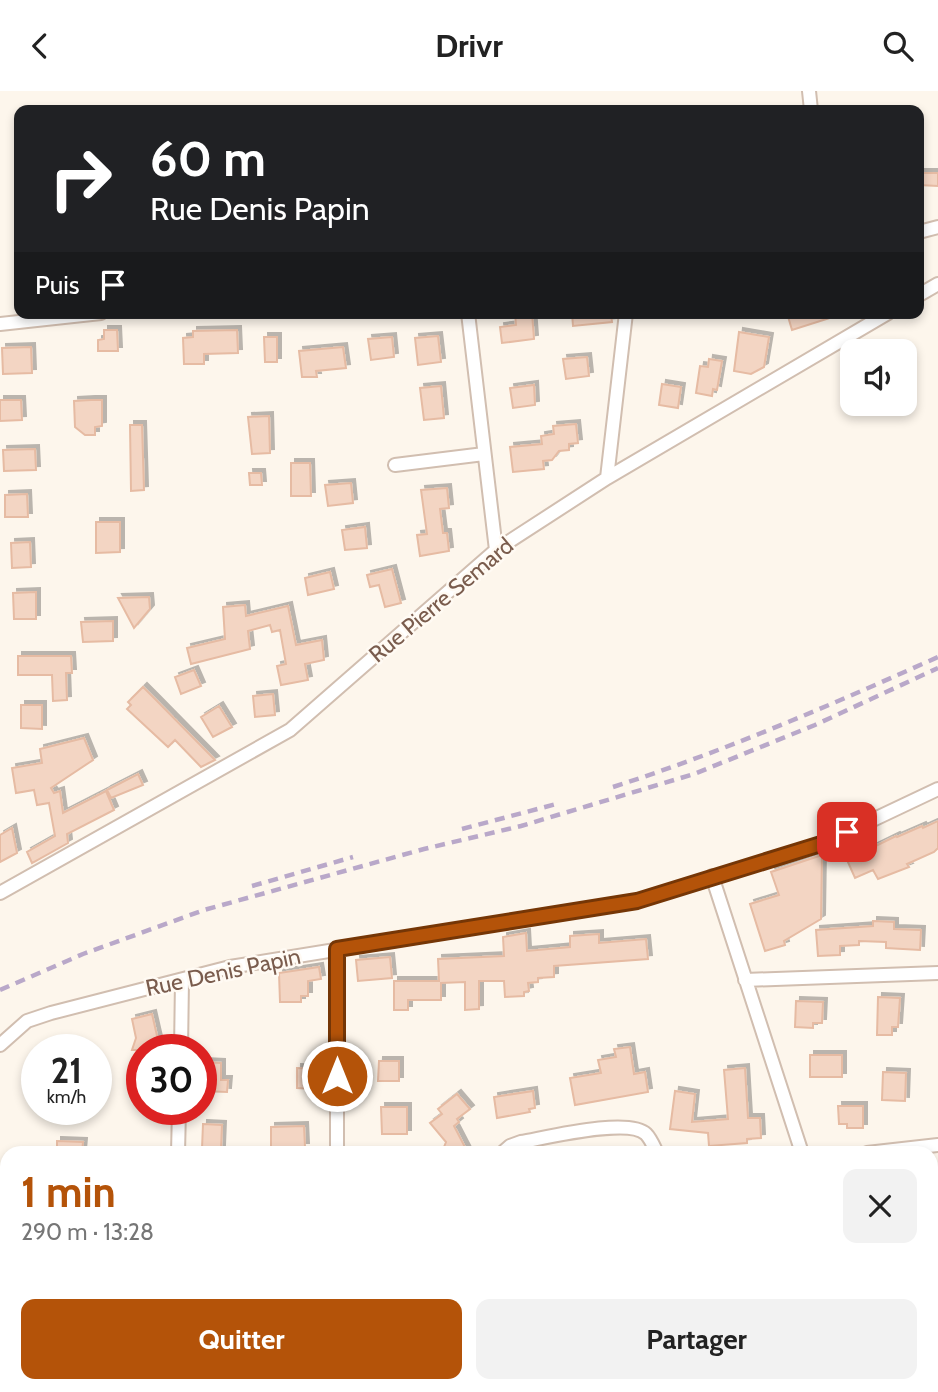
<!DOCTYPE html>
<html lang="fr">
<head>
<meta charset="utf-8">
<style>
  body { margin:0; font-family:Cabin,sans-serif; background:#f2f2f2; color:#222; height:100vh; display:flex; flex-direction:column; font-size:26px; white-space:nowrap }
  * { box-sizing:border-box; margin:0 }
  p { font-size:23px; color:#767676 }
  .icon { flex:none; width:38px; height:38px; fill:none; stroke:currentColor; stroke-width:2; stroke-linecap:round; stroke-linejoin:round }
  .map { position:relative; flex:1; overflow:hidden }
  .drawer { position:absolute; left:0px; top:1055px; width:938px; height:247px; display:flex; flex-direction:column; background:#fff; border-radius:21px 21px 0 0; box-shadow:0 4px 10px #0003 }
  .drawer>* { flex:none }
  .top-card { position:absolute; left:14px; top:14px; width:910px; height:214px; border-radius:14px; box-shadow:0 4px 10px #0003; background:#202124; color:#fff; overflow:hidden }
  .fabs { position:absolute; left:840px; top:248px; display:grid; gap:14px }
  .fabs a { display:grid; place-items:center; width:77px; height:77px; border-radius:14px; background:#fff; box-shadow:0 4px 10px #0003; font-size:35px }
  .speed { position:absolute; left:21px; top:943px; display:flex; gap:14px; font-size:35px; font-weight:700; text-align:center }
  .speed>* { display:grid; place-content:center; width:91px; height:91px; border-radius:50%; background:#fff; box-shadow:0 4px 10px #0003; line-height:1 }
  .speed small { font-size:18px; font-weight:400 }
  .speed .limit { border:10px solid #d22; background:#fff; color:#111 }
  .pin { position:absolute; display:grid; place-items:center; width:60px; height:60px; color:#fff; margin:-30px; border-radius:14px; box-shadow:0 4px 10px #0006 }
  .me { position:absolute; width:77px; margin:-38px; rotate:0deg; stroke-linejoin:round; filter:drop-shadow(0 0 5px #0008) }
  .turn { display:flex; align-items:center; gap:24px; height:147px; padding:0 21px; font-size:32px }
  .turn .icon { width:91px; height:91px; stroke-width:2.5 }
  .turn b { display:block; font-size:49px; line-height:60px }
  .then { display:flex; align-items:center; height:66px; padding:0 21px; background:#0003; gap:14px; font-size:26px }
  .round { display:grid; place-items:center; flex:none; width:74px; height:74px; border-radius:14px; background:#f2f2f2 }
  .summary { display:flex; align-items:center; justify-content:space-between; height:119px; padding:0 21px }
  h1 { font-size:42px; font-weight:700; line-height:52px; color:#b45309 }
  .primary-button { display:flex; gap:14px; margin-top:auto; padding:14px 21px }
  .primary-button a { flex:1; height:80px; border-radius:14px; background:#b45309; color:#fff; font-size:28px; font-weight:700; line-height:80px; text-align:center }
  .primary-button a+a { background:#f2f2f2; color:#222 }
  header { display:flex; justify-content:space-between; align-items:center; height:91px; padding:0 21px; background:#fff; font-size:32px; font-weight:700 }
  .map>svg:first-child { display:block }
  .green { fill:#d8ecc9 }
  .building { fill:#f3d5c3; stroke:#e6bba3; stroke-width:2; filter:url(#shadow) }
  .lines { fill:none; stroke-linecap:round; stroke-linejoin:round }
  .street-casing { stroke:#d1beb0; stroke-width:16 }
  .path { stroke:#d9b8a5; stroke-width:2.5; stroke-dasharray:2 5; stroke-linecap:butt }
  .street { stroke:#fff; stroke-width:12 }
  .rail { stroke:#b9a8c9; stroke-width:4.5; stroke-dasharray:10 7; stroke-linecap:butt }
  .route-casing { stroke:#753606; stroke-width:18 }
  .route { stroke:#b45309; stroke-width:12 }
  .labels { text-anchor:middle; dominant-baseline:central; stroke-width:5; stroke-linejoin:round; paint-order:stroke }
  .street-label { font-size:23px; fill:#7a5c4d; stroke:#fffaf3 }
</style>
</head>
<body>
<header><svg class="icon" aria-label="back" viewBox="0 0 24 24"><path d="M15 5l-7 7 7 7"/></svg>Drivr<svg class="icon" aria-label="search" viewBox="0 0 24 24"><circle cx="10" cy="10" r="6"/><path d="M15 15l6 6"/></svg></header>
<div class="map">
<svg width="938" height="1301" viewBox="0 0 938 1301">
  <defs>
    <filter id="shadow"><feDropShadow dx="4" dy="-4" stdDeviation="0" flood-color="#0004"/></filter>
  </defs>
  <rect width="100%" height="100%" fill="#fdf6ec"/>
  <path class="green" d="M538,1295h319l2,6h-323z"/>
  <path class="building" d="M919,82h19v13l-19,-1z
    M515,222h17l2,26 -32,4 -2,-16 16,-2z
    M572,222h39l1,9 -39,4z
    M787,222h49v3l-44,14z
    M104,239h13l1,21h-20v-11l6,-1z
    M237,239l1,23 -34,1v10h-20l-1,-26 10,-1v-6z
    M739,241l30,5 -5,30 -13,7 -17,-3z
    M438,245l3,26 -23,3 -3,-27z
    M264,246h13v25h-12z
    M392,246l2,20 -23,3 -3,-21z
    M31,256l1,26 -29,1 -1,-26z
    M343,256l3,21 -30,3 1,6h-15l-3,-26z
    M587,266l2,19 -23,3 -3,-20z
    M709,268l13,2 -5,29 -4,-1 -1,7 -16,-3 4,-27 8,1z
    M662,293l19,3 -3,21 -19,-3z
    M534,294l1,20 -22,3 -3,-20z
    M441,295l3,32 -20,2 -4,-32z
    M0,309h21l1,20 -22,1z
    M91,309h11v26l-7,1v8h-10l-10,-8 -1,-26z
    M269,325l1,37 -18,1 -4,-37z
    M576,333l2,19 -9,1v6l-10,1 -7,9 -9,1 1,8 -31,3 -3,-25 32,-3 -1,-8 13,-2 -1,-8z
    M130,334h12l2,65 -13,1z
    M35,358l1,21 -32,1 -1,-21z
    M291,372h19l1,33h-20z
    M249,382h12l1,12h-12z
    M351,392l2,20 -25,3 -3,-21z
    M447,397l2,20 -9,1 3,24h4l2,18 -29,5 -3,-21 10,-1 -6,-44z
    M27,403l1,23h-23v-22z
    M96,431h24v30l-24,1z
    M365,436l2,21 -22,2 -3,-20z
    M30,451l1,25 -19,1 -1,-25z
    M392,478l9,34 -16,4 -6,-22 -9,2 -3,-12z
    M330,481l4,17 -26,6 -3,-17z
    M36,501v27h-22l-1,-26z
    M149,506l1,12 -16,19 -16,-30z
    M245,514l1,11 42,-10 8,39 26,-5 2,20 -19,4 3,16 -27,5 -4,-19 9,-2 -6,-34 -8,2 -2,-7 -22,6 2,18 -59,15 -4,-16 38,-9 -2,-32z
    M113,530v20l-30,1 -2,-20z
    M18,565h53l1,17h-6l1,27 -14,1 -1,-26h-34z
    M194,579l7,16 -20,8 -6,-17z
    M143,596l12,12 60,61 -14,7 -26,-27 -7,7 -41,-38 4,-4 -3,-3z
    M273,603l2,21 -20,2 -2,-21z
    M21,614h21v24l-21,-1z
    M219,615l13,21 -19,10 -12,-20z
    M84,647l9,22 -42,28 3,5 6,-2 3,22 43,-22 8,19 -47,24 1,9 -36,20 -5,-11 28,-16 -6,-33 -12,2 -3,-15 -18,3 -4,-25 30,-5 -2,-14z
    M138,683l5,11 -32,13 -4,-8z
    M938,730v27l-4,4 -27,12 2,3 -31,12 -5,-9 -18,8 -8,-18 49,-24 1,1 25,-11 1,2z
    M12,737l5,25 -17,9v-27z
    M822,764l-1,64 -37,22 1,4 -20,6 -15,-47 29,-9 -8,-23z
    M873,830l21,1v7l27,1 -1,20 -34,-2v-6l-27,-1v4l-19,1v9l-22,1 -2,-26 57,-4z
    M526,842l1,18 43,-4v-11l29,-2v9l47,-4 2,20 -94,7v11l-16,1v4l-10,1 1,8 -5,1v4l-19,1 -1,-16h-25v28l-14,1v-28l-24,1v17h-33v10h-14v-29h45l-1,-22 66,-3 -1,-19z
    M390,866l2,21 -34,3 -2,-21z
    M319,876l2,12 -13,2v15h-7v6h-21l-1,-29z
    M878,906l22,1 -2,29h-6v8h-15z
    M796,910l27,1 -1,21h-9v5l-18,-1z
    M152,923l6,26 -4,10h-22l4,-12 -4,-19z
    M630,956l4,27 11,-2 3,20 -73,13 -5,-27 31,-5 -3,-13 18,-3 -2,-8z
    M810,964h32v22h-32z
    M379,970h20v20h-21z
    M201,971l20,1v17h7l-1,12 -26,-1z
    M297,977l16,1 -1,20 -15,-1z
    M745,977l3,50h12l1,20 -14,1v4l-38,3 -1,-13 -38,-4 5,-38 20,3 -3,28 36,-3 -4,-49z
    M883,981l23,1 -1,28 -23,-1z
    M533,1000l2,17 -6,1 1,3 -33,6 -3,-21z
    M457,1003l13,15 -13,10 2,3 -5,4 14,27 -24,-6 2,-5 -16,-19 12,-9 -4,-5z
    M838,1015h25v22h-16v-4h-8z
    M381,1016h26v27h-25z
    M203,1033l19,1 -1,24h-19z
    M304,1035l1,21h-34v-20z
    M57,1050l26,1 -1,11h-25z"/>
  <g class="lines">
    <defs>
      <path id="street" d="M809,0l2,19
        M919,141l19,-5
        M919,204l19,-11
        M468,222l28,237
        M0,233l101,-11
        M395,374l89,-11
        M607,387l19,-165
        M712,785l90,277
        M0,802l290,-163 206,-180 111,-72 281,-165
        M337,858v204
        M745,889l193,-7
        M0,954l27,-24 24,-8 179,-46 407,-66 187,-58 114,-54
        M181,959l1,-70
        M178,1062l1,-44
        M502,1062l8,-7 11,-4c24,-4 108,-25 125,-8 5,5 8,13 11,19
        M867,1062l71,-8
        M868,1295l1,6
        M318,1301l1,-6
        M442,1301l7,-6"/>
    </defs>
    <use href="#street" class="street-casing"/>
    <path class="path" d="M559,1295l5,6
      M695,1301l22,-6"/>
    <use href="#street" class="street"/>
    <path class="rail" d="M613,696c112,-36 218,-82 325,-130
      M462,738l98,-26
      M252,795l101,-29
      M0,899l83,-36 121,-44 220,-61 97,-23 173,-52 121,-49 123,-57"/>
  </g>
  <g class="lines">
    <defs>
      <path id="route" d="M337,985v-127l300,-48 187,-58 23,-11"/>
    </defs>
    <use href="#route" class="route-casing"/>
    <use href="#route" class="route"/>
  </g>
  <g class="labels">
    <g class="street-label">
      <text transform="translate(441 509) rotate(-40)">Rue Pierre Semard</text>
      <text transform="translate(223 881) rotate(-12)">Rue Denis Papin</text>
    </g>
  </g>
</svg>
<div class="fabs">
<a><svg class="icon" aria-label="sound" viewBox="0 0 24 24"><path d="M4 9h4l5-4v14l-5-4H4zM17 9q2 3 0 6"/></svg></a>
</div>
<div class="speed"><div>21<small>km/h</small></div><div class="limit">30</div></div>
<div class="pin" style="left:847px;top:741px;background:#d93025"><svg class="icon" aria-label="arrive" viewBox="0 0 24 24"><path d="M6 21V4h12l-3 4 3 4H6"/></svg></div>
<svg class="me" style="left:337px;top:985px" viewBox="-20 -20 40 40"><circle r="17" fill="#b45309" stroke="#fff" stroke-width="3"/><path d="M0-11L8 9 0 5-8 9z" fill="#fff"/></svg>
<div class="top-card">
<div class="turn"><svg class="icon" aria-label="right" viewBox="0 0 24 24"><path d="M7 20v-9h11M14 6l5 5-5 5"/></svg><div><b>60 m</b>Rue Denis Papin</div></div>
<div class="then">Puis<svg class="icon" aria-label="arrive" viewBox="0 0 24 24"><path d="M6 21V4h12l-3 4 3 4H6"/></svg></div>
</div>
<section class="drawer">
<div class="summary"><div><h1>1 min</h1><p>290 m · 13:28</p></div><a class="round"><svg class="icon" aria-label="close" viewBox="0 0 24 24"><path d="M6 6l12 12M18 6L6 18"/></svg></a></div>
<div class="primary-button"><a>Quitter</a><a>Partager</a></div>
</section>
</div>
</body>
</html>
